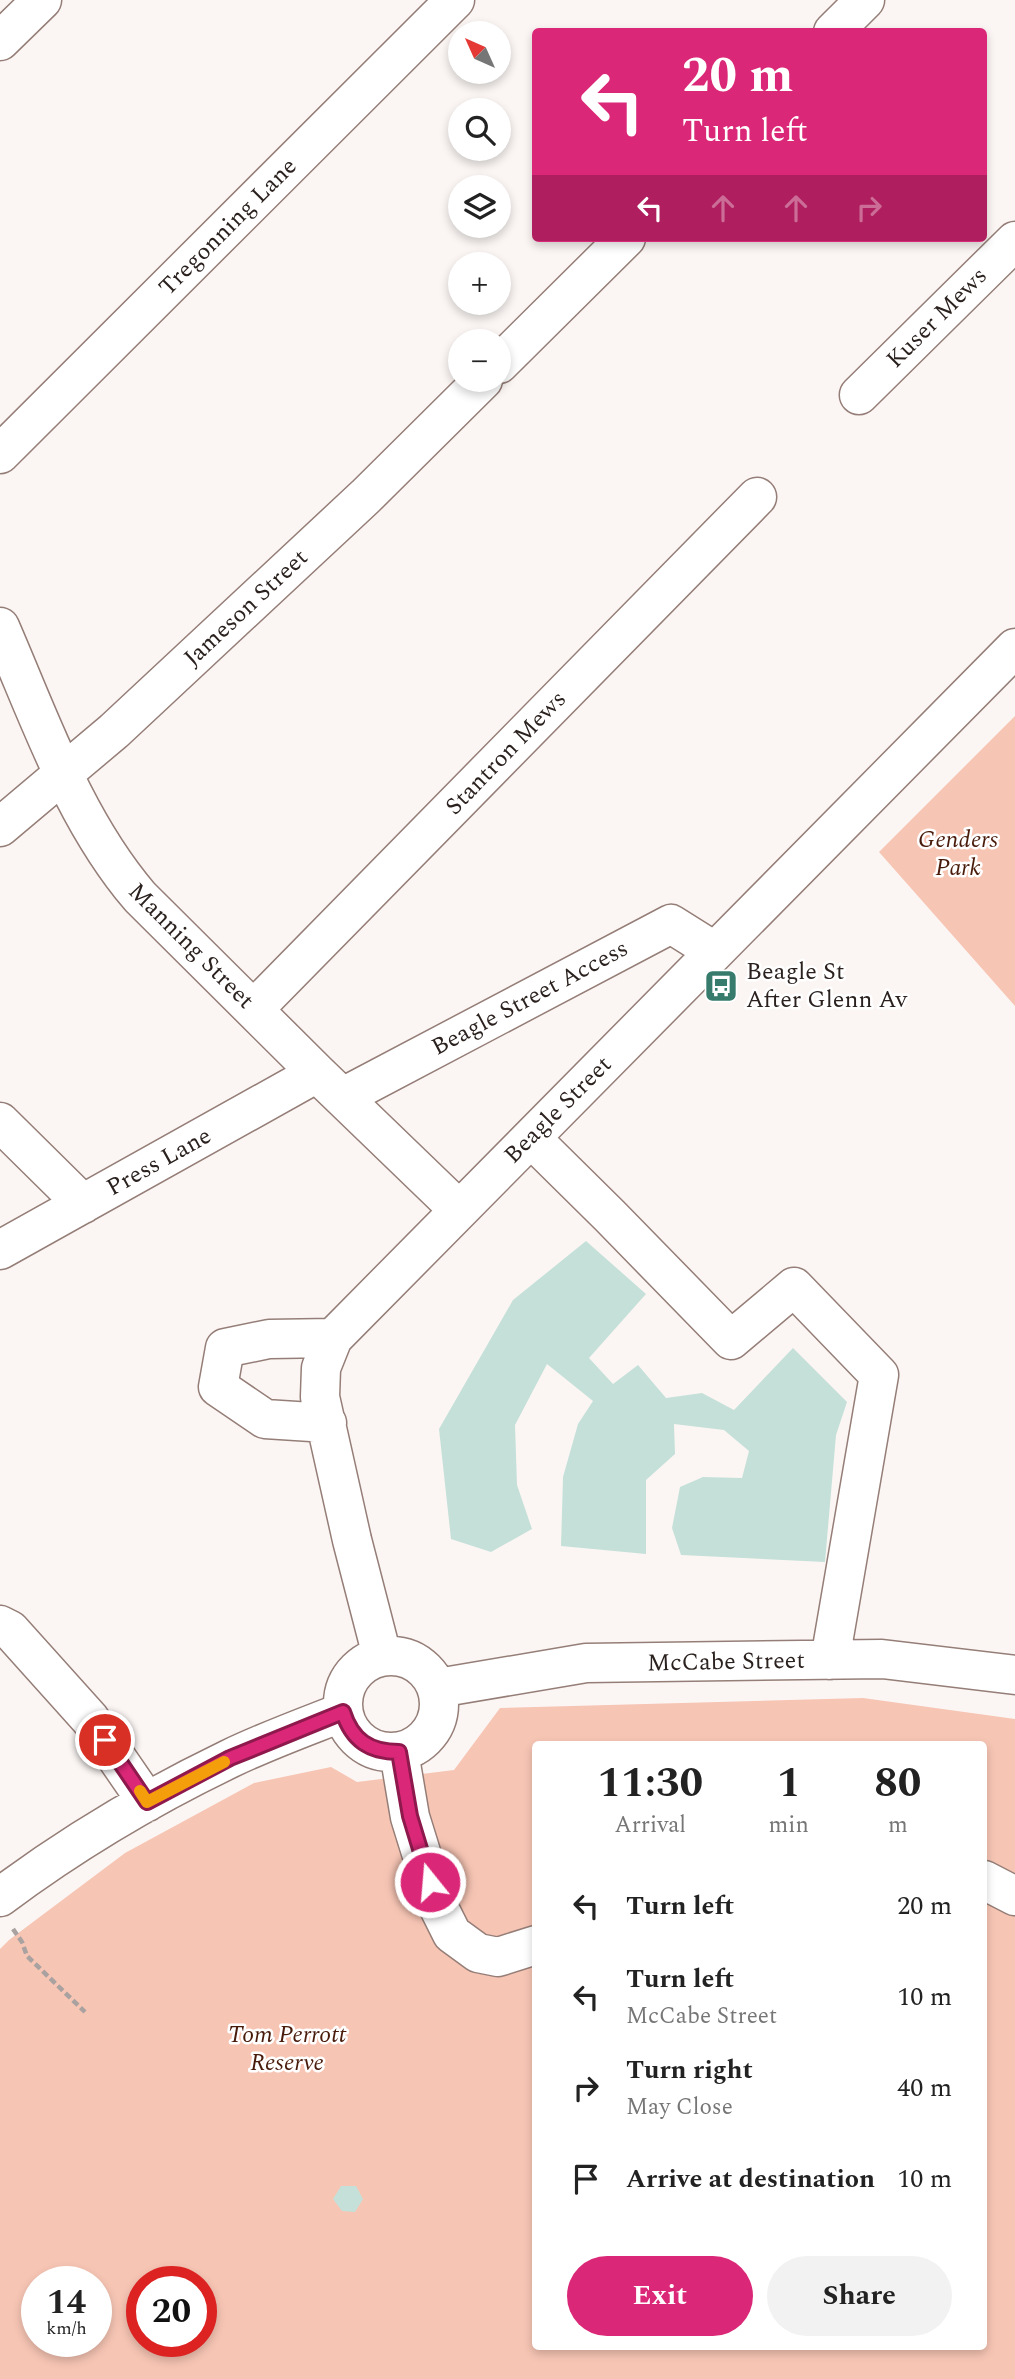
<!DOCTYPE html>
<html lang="en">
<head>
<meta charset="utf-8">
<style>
  body { margin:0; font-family:Spectral,serif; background:#f2f2f2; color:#222; height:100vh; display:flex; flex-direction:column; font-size:26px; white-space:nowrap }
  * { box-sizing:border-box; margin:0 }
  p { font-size:23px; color:#767676 }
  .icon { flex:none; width:38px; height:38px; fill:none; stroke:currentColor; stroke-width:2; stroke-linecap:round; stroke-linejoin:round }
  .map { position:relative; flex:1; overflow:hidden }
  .panel { position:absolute; left:532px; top:1741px; width:455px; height:609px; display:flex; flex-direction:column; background:#fff; border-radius:7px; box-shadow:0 4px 10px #0003 }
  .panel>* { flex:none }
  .banner { position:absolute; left:532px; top:28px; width:455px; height:214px; border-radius:7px; box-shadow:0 4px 10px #0003; background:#db2777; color:#fff; overflow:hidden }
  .needle { width:46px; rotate:315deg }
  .tools { position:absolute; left:448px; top:21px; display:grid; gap:14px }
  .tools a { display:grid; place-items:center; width:63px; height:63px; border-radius:50%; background:#fff; box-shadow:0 4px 10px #0003; font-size:35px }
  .speed { position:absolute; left:21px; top:2266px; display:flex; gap:14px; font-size:35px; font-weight:700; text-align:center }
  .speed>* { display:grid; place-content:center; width:91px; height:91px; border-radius:50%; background:#fff; box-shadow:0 4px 10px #0003; line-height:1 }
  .speed small { font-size:18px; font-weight:400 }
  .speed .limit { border:10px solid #d22; background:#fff; color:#111 }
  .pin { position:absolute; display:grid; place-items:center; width:60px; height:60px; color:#fff; margin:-30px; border:4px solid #fff; border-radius:50%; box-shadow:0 2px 7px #0007 }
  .me { position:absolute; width:77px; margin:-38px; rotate:343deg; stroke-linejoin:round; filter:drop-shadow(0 0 5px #0008) }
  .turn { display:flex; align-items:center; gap:24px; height:147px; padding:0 35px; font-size:32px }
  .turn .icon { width:91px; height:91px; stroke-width:2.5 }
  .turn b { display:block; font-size:49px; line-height:60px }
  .lanes { display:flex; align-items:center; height:66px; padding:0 35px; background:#0003; justify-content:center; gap:35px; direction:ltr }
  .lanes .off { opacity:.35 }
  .eta { display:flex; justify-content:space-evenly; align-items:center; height:119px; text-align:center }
  .eta b { font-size:42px; font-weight:700; line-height:49px }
  .primary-button { display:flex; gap:14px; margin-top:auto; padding:14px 35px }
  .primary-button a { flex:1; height:80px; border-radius:42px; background:#db2777; color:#fff; font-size:28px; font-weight:700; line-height:80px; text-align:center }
  .primary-button a+a { background:#f2f2f2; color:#222 }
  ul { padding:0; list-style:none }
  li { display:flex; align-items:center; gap:21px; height:91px; padding:0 35px }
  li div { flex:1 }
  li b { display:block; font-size:26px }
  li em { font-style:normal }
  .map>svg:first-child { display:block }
  .green { fill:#f7c5b4; fill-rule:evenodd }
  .building { fill:#c5e0d9 }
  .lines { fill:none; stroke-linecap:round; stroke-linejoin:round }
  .minor-casing { stroke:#957e77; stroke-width:41 }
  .path { stroke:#a9a2a0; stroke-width:4.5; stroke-dasharray:7 3.5; stroke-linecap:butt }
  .minor { stroke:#fff; stroke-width:38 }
  .route-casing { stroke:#8e194d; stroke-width:18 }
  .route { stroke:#db2777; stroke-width:12 }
  .slow { stroke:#f59e0b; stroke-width:12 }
  .labels { text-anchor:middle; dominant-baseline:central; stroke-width:5; stroke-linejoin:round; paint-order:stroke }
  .street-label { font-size:24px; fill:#2b221f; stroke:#fff }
  .park-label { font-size:24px; font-style:italic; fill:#491b0b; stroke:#fff }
  .poi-label { font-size:24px; fill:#2b221f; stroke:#fff; text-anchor:start }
</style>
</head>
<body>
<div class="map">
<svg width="1015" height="2379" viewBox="0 0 1015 2379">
  <rect width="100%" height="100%" fill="#fbf6f4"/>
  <path class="green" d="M1015,716v290l-136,-154z
    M863,1698l152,21v660h-1015v-430l9,-9 116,-87 129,-70 77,-16 26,15 97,-12 46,-62zM536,1745h448v602h-448zM37,2282h59v60h-59zM142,2282h59v60h-59z"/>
  <path class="building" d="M586,1241l60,53 -57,64 24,26 25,-19 28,33 36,-5 32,17 59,-62 54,54 -11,33 -11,127 -144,-7 -9,-27 8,-41 23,-10 39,1 7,-27 -25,-21 -50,-6 1,30 -29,26v74l-85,-8 2,-69 15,-53 15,-23 -46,-37 -32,61 2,60 15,44 -41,23 -40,-13 -12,-110 74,-129z
    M341,2186h15l7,13 -8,13 -13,-1 -9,-12z"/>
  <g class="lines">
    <defs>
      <path id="minor" d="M833,32l32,-32
        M0,41l42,-41
        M499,364l127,-126
        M859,395l156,-154
        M0,454l455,-454
        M0,627c40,92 74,193 140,270l177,176 142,137
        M0,827l114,-96 252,-235 117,-116
        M254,1009l503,-512
        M343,1097l328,-173 43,27
        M0,1122l83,82
        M531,1138l79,78 121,124 63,-53 85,88 -49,285
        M0,1250l317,-177
        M327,1423l-62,-4 -47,-32 7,-39 44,-9 64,-1
        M0,1625l10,5 80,89 57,83
        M343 1704a48 48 0 1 1 96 0a48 48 0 1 1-96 0Z
        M382,1656l-30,-116 -32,-143 1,-29 12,-30 682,-690
        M438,1688l148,-25 296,-4 133,16
        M399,1752l11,65 27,87 15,30 26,19 20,4 38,-12
        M984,1880l31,16
        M0,1897c71,-53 150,-100 229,-138 37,-18 76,-32 114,-47"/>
    </defs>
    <use href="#minor" class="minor-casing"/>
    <path class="path" d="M13,1929l9,13 5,14 58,56"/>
    <use href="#minor" class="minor"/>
  </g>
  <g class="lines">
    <defs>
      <path id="route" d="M105,1740l42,62 83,-44 113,-46c9,28 26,40 56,40l11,64 20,66"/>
    </defs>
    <use href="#route" class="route-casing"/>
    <use href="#route" class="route"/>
    <path class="slow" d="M140,1791l7,11 77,-40"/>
  </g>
  <defs>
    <symbol id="bus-square" viewBox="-11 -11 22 22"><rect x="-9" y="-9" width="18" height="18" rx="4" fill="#377b6d" stroke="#fff"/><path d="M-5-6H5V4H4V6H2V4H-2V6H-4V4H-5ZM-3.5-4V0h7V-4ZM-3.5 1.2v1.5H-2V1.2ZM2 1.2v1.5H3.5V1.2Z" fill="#fff"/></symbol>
  </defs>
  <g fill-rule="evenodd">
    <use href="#bus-square" x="702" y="967" width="38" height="38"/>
  </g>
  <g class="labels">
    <g class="street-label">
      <text transform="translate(228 227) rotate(-45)">Tregonning Lane</text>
      <text transform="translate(937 318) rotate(-45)">Kuser Mews</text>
      <text transform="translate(246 608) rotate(-43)">Jameson Street</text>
      <text transform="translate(506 753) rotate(-46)">Stantron Mews</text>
      <text transform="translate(191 946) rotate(45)">Manning Street</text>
      <text transform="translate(530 998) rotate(-28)">Beagle Street Access</text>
      <text transform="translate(558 1110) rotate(-45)">Beagle Street</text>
      <text transform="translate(159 1162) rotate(-29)">Press Lane</text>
      <text transform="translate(726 1662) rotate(-1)">McCabe Street</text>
    </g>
    <g class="park-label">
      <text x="958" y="840">Genders<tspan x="958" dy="28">Park</tspan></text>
      <text x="287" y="2035">Tom Perrott<tspan x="287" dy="28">Reserve</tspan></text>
    </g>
    <g class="poi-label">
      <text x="746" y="972">Beagle St<tspan x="746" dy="28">After Glenn Av</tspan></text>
    </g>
  </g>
</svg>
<div class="tools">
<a><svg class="needle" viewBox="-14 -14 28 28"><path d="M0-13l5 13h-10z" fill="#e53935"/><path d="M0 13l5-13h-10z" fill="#767676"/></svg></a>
<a><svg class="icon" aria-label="search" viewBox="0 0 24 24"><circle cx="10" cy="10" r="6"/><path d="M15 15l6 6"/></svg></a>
<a><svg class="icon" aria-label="layers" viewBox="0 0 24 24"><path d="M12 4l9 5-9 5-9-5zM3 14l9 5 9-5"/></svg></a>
<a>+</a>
<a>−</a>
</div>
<div class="speed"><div>14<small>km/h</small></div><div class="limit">20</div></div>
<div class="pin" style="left:105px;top:1740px;background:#d93025"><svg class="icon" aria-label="arrive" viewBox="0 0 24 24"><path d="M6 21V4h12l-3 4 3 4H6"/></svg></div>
<svg class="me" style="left:430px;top:1882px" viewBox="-20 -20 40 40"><circle r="17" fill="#db2777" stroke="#fff" stroke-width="3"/><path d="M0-11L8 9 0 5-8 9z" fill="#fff"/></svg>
<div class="banner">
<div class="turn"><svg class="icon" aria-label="left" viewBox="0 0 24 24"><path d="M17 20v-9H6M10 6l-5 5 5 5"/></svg><div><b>20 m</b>Turn left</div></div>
<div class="lanes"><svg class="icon" aria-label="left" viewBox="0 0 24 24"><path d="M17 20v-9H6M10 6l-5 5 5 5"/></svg><svg class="icon off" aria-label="ahead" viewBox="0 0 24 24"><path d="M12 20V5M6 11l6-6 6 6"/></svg><svg class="icon off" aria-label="ahead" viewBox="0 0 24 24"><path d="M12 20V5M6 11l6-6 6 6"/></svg><svg class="icon off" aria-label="right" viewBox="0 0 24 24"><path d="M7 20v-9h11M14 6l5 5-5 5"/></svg></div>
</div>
<section class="panel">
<div class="eta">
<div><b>11:30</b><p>Arrival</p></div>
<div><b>1</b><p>min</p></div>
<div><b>80</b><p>m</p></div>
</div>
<ul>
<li><svg class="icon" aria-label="left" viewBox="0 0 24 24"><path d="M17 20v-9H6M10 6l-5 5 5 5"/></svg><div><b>Turn left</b></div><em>20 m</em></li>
<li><svg class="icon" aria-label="left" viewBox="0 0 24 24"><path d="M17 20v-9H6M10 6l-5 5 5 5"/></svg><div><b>Turn left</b><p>McCabe Street</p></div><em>10 m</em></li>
<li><svg class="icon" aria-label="right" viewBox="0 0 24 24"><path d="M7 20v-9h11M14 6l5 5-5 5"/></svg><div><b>Turn right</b><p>May Close</p></div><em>40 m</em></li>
<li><svg class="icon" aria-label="arrive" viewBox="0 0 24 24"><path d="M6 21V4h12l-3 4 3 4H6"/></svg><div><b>Arrive at destination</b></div><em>10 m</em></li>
</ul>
<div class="primary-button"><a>Exit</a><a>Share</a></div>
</section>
</div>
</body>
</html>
